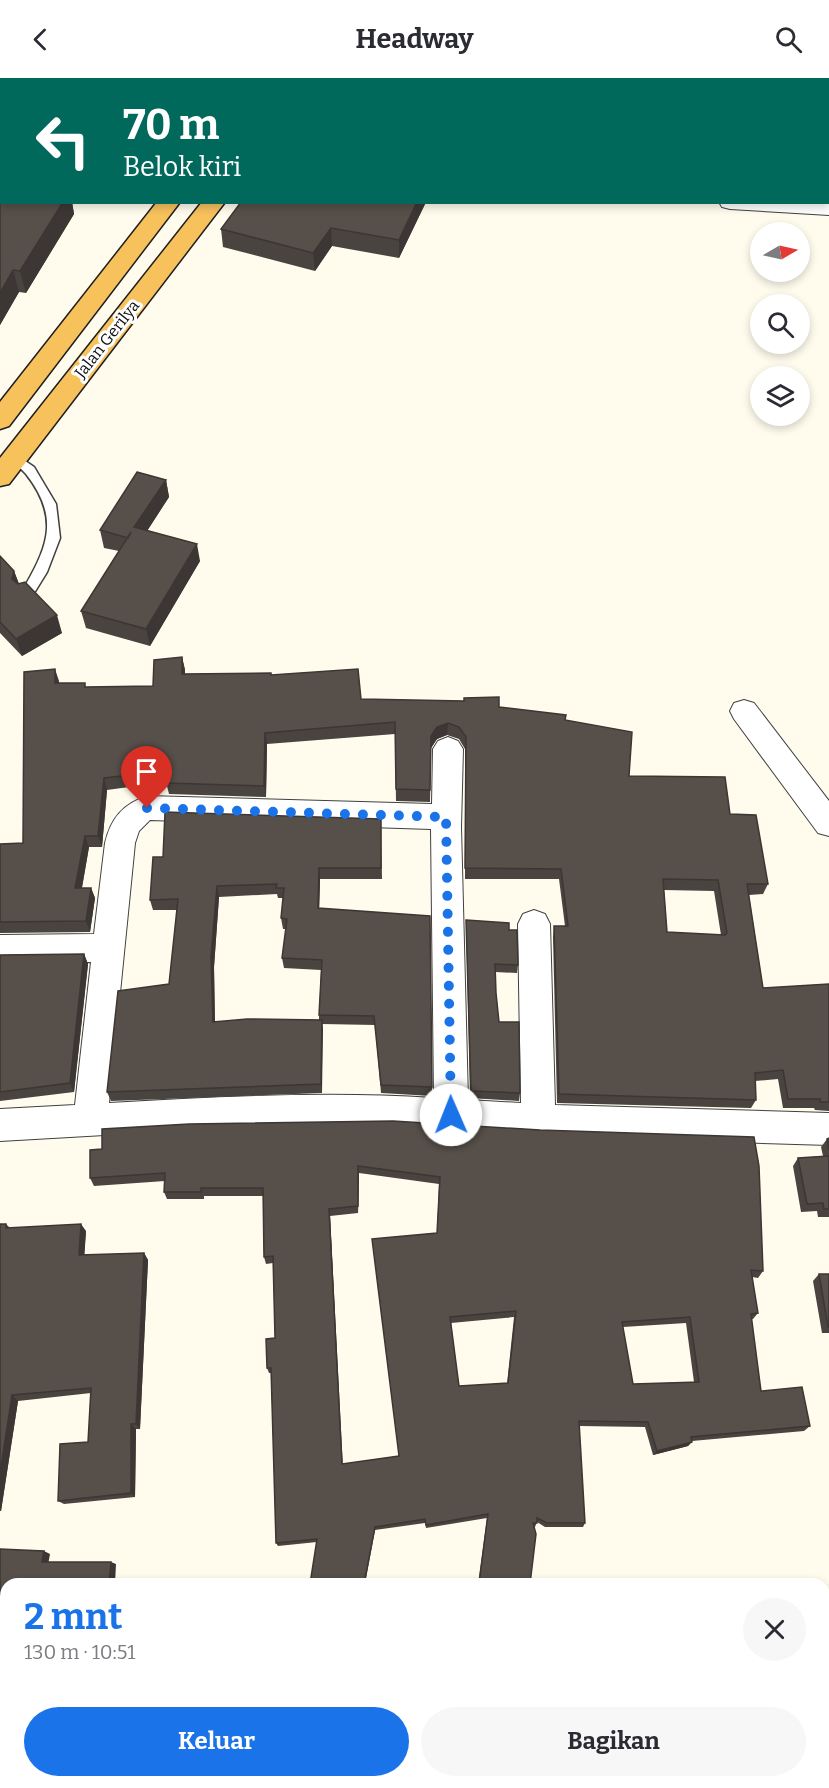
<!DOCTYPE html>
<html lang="id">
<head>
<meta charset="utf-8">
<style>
  body { margin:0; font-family:Bitter,serif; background:#f7f7f7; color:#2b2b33; height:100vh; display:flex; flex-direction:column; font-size:22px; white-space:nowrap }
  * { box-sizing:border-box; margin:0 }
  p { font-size:20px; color:#7c7c81 }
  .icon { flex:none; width:33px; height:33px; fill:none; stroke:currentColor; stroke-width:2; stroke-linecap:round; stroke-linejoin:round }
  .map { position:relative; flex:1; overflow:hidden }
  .sheet { position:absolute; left:0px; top:1500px; width:830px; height:210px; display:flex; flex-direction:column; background:#fff; border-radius:18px 18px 0 0; box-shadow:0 3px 9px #0003 }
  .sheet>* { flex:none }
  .top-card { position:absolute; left:0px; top:0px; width:830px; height:126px; box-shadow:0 3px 9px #0003; background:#00695c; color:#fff; overflow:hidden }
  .needle { width:39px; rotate:81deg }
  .fabs { position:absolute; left:750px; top:144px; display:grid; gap:12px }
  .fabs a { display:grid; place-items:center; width:60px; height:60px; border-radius:50%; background:#fff; box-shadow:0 3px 9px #0003; font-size:30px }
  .pin { position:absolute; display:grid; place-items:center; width:51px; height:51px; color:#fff; margin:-62px -26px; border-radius:50% 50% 50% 0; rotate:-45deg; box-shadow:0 0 6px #0007 }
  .pin .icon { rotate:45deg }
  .me { position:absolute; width:66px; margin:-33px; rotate:359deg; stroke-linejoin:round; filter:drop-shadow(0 0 4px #0008) }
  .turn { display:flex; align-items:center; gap:21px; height:126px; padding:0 24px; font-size:27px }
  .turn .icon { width:78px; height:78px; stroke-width:2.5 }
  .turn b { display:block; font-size:42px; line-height:51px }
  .round { display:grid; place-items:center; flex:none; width:63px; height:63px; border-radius:32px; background:#f7f7f7 }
  .overview { display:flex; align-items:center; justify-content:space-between; height:102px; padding:0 24px }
  h1 { font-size:36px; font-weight:700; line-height:45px; color:#1a73e8 }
  .cta { display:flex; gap:12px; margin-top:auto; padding:12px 24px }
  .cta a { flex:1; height:69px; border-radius:36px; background:#1a73e8; color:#fff; font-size:24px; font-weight:700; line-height:69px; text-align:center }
  .cta a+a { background:#f7f7f7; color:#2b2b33 }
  header { display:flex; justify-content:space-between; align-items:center; height:78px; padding:0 24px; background:#fff; font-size:27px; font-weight:700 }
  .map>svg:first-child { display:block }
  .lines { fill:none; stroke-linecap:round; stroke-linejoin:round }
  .service-casing { stroke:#404040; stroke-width:3 }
  .minor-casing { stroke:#404040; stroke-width:2 }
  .trunk-casing { stroke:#1e1e1e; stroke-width:3 }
  .service { fill:#fff; fill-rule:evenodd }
  .minor { fill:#fff; fill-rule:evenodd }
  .trunk { fill:#f7c15c; fill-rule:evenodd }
  .wall { fill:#4a4440; fill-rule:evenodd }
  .shaded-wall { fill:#3c3734 }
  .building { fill:#564f4a; stroke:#3c3734; stroke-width:1.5; fill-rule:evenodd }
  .route { stroke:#1a73e8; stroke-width:10; stroke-dasharray:0 18 }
  .labels { text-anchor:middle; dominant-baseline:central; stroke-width:6; stroke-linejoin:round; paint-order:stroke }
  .far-street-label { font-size:16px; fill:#0d0d0d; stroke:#fff }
</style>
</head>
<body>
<header><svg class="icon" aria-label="back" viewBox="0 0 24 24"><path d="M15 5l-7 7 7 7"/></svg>Headway<svg class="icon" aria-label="search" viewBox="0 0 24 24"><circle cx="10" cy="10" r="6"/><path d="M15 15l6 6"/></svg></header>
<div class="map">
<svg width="829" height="1710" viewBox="0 0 829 1710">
  <rect width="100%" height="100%" fill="#fffcee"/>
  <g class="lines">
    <defs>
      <path id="service" d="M363,0h22l1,2h-22z
        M15,376l19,13 22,37 4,34 -13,34 -16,26 -5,2 -6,-5c25,-44 43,-74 6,-121 -5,-6 -12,-10 -17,-16z"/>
      <path id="minor" d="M829,123v14l-99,-6 -8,-2 -3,-5z
        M744,622l10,3 75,98v35l-11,-3 -84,-114 -4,-8 4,-8z
        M448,659l10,4 5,8 -2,78 7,273 53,3 -3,-179 5,-10 11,-4 11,4 5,10 5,181 274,8v32l-291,-9 -145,-9 -201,3 -192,11v-32l75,-4 16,-143 -91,1v-28l94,-1 11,-91c6,-25 18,-39 42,-47l285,8 1,-55 5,-8zM150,742l281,9 3,269c-108,-7 -218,-1 -325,5l26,-260 4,-12z"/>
      <path id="trunk" d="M260,0h22l-22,2z
        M297,0h22l-22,2z
        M157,124h23l-171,224 -9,3v-27z
        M202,124h23l-216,282 -9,2v-28z"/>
    </defs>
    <use href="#service" class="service-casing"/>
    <use href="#minor" class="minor-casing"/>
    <use href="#trunk" class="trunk-casing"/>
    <use href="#service" class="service"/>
    <use href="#minor" class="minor"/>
    <use href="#trunk" class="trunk"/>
  </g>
  <path class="wall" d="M0,103l2,21h70l2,12 -48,79 -7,-1 -19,33z
    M426,124l-27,56 -67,-12 -17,25 -92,-24 -2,-18z
    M166,402l3,17 -22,34 53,30 -50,85 -64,-18 -5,-17 38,-60 -15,-3 -4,-18z
    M0,478l14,15 5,13 43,49 -40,23 -22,-23z
    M182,579l3,13v4l87,1 89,24 138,8 66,13 64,56 101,38 38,70 -5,10 -14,1 14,93 66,-4v127l-14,-1 -1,-2h-31l-5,-29 -23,2 1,19 -5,8 -194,-5 -4,-166 1,-11h11l-6,-47h-94v-130l-6,-10 -12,-4 -10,4 -6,9 -1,54 -34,-1 -1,-67 -128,10 -1,53 -97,-3 -3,-12 -59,8 -5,57h-13l-7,41h9l4,10 -5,34 -90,1v-89l23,-1 36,-162v2l27,4 67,-1zM664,812l50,1 7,44 -54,-3z
    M381,741l1,60h-62l-1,29 113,179v9l-51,-3 -6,-68 -53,-1v69l-211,8 -4,-9 62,-108 8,-74h-24l-3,-10 13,-43zM277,816l1,4h5l-2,20 2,11h3l-4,29 2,10 37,2 -2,45v5l-104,2 -1,-55 5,-70z
    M466,842l43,10 9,35 -1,8 -22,-1 1,21 3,29 21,71 -1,8 -49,-3z
    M84,876l4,10 -14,128 -74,9v-146z
    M393,1043l370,150 -5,7 -6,-1 6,36 -5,6h-2l10,72 49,35 -6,5 -112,10 -4,5 -35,9 -8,-28 -66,-1 6,97 -2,4h-38l-8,-5 -2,5h-1l-4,57h-52l9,-66 -61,10 -1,-5 -50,7 -58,12 -39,4 -2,-3 -5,-170h-2l-2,-5 8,-30 -2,-75 -7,1 -2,-7 -1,-61h-59v3h-37l-3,-7 1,-11 -71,5 -4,-8zM359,1095l80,11 -2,49 -39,223 -56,8 -12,-248 28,-3zM514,1239l-7,67 -48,2 -8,-63zM686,1245l8,59 -61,2 -10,-57z
    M829,1060v79h-11l-1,-6 -16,1 -8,-46 5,-8 25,-2 -2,-9 6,-8z
    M0,1146h6l4,4 76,3 -2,24 60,-2 4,7 -8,169h-4l-1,68 -71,7 -6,-3 30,-59 3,-49 -73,8 -17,110h-1z
    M819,1196h10v59h-7l-9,-52z"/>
  <path class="shaded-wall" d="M63,124h9l2,12 -48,79 -6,-22z
    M417,124h9l-27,56v-18z
    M331,150l1,18 -17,25 -2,-18z
    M13,192l6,22 -19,33v-32z
    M166,402l3,17 -31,48 -4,-18z
    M197,466l3,17 -50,85 -4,-17z
    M14,493l7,18 -9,-10z
    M57,537l5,18 -40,23 -6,-17z
    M182,579l3,13 -1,17 -2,-13z
    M55,591l4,12v14l-4,-12z
    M448,645l-1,12 -10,4 -6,9 -1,54 1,-66 6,-9z
    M265,655l2,11 -1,53 -2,-11z
    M104,700l3,12 -5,57 -4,-11z
    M85,758l4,11 -9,51 -5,-10z
    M319,790l1,11 -1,39 -1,-10z
    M217,808l2,11 -5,70 1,64 -2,-9 -2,-65z
    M91,810l4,10 -5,34 -4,-11z
    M84,876l4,10 -14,128 -4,-9z
    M322,942l1,9 -1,64 -1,-9z
    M358,1088l1,7 -1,40z
    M329,1131l1,7 13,252 -1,-4z
    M81,1146l5,7 -2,31 -5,-7z
    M144,1175l4,7 -8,169 -4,-5z
    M12,1317l6,6 -17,110 -1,-1v-36z
    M131,1346l5,5 -1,68 -4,-4z
    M692,1364l-4,4 -35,9 4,-4z
    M375,1449v3l-10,54h-1z
    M44,1473l6,3 -2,11 -6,-3z
    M111,1484l5,2 -1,20h-6z"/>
  <path class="building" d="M575,0h122v2h-122z
    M0,103h2v21h61l-43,69 -7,-1 -13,23z
    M241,124h176l-18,38 -68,-12 -18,25 -92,-24z
    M137,394l29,8 -32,47 63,17 -51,85 -65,-18 50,-79 -3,6 -28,-8z
    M0,478l14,15 -2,8 6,5 7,-2 32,33 -41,24 -16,-17z
    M182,579v17l89,-1v2l87,-6 3,30 103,2v-3l35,-1v10l67,8 -1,5 67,12 -3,44 96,1 5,37 26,1 12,69h-21l16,104 66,-4v118h-9v-3h-32l-5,-29 -28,3 1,27 -197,-6 -5,-168h14l-7,-57 -96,-1 1,-131 -7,-10 -11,-4 -11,4 -6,9 -1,54 -34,-1 -1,-67 -130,11 -1,53 -98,-3v-12l-62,7 -6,58h-13l-10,52h16l-5,33 -86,1v-78l23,-1 1,-171 31,-3v14h30v4l68,-1 1,-26zM663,801l55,1 9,53 -2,2 -58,-3z
    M165,734l216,7v49h-62l-1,40 112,8 2,171 -51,-2 -7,-69 -55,-1 3,-55 -40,-2 5,-39 -6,-1 3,-30h-8l1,-4 -60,2 -6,71 2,65 34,-3 75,1 -1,64 -214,8 11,-101 51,-7 9,-85 -28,1 3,-43h10z
    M466,842l43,3v7h8l1,35 -23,-1 1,29 3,29h20l1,71 -49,-2z
    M84,876l-14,129 -70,9v-137z
    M393,1043l147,9 214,7 5,29 4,105 -12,-1 7,43 -7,1 10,77 41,-4 8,39 -119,11 1,5 -35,9 -9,-29 -69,-1 6,102h-38l-10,-5v5h-4l3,11 -6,50h-51l9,-70 -62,11 -1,-6 -50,8 -11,57h-54l7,-45 -41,4 -5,-175h-4l-1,-29 9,-1 -2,-82 -9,1 -1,-69h-62v4h-37l1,-19 -75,5v-28l12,-1v-20l87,-5zM358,1088l82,11 -3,56 -65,6 27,217 -57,8 -13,-255 29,-3zM516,1233l-8,72 -49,3 -9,-69zM690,1239l9,65 -66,2 -11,-62z
    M829,1060v12l-2,-11z
    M829,1078v53h-5l-1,-6 -16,1 -9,-46z
    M0,1146h6v4l75,-4 -2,31 65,-2 -8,171h-5v69l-73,8 2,-57 28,-2 3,-54 -79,7 -12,79z
    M819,1196h10v53h-1z
    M0,1471l44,2 -2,11h69l-2,22h-103v42l-6,-1z
    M9,1704h315v6h-249l-66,-3z
    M503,1704h56l-1,6h-56z"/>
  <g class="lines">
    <path class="route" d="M147,730l299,9 5,298"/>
  </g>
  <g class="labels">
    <g class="far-street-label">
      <text transform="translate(107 261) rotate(-52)">Jalan Gerilya</text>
    </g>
  </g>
</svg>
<div class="fabs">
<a><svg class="needle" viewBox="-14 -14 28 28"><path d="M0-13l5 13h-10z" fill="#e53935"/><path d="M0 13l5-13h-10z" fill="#7c7c81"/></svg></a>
<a><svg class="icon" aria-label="search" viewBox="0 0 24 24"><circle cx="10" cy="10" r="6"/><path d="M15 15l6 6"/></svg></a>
<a><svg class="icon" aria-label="layers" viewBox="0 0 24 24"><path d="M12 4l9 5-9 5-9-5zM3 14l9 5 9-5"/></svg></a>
</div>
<div class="pin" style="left:147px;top:730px;background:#d93025"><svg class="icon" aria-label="arrive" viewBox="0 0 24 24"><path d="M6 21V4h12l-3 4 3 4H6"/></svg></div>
<svg class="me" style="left:451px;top:1037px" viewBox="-20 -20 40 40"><circle r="19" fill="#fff"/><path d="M0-13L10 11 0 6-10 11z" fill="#1a73e8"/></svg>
<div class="top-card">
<div class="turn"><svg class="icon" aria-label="left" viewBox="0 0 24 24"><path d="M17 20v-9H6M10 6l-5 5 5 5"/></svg><div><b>70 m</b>Belok kiri</div></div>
</div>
<section class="sheet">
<div class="overview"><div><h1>2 mnt</h1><p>130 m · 10:51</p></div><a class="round"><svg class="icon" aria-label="close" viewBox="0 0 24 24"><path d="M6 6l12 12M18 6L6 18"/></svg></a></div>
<div class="cta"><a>Keluar</a><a>Bagikan</a></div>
</section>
</div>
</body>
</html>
